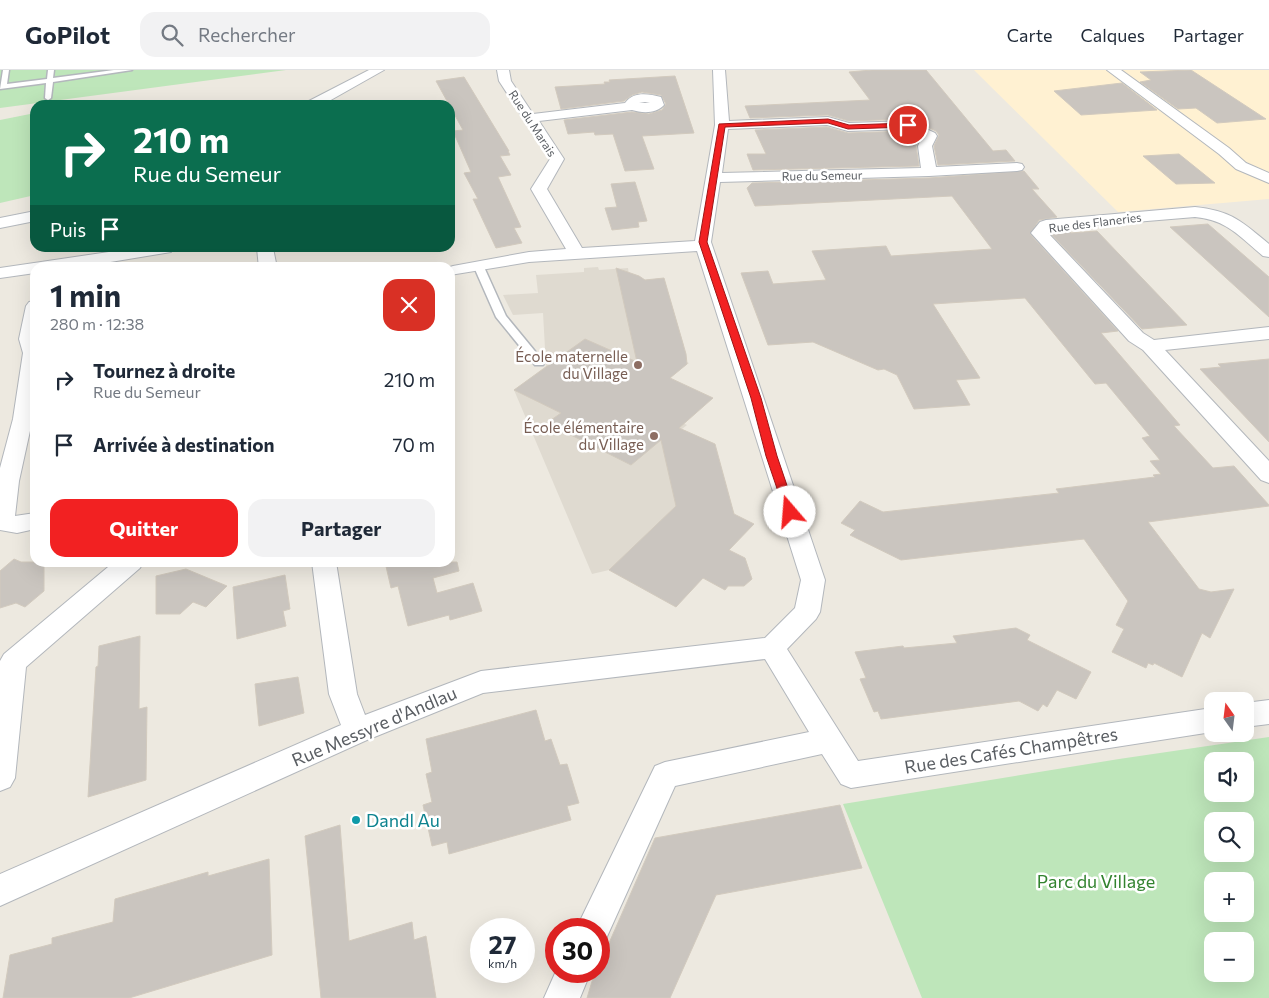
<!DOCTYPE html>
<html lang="fr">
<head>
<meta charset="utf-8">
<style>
  body { margin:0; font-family:Commissioner,sans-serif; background:#f2f2f3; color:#1f2937; height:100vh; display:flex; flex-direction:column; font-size:19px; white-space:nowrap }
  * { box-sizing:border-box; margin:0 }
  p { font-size:16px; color:#747a83 }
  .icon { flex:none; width:28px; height:28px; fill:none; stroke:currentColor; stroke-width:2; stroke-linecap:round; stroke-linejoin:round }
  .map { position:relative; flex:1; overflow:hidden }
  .side { position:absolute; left:30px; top:192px; width:425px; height:305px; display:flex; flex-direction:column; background:#fff; border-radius:15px; box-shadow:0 5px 20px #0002 }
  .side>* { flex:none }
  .guide { position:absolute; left:30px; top:30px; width:425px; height:152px; border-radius:15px; box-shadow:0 5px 20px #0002; background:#0b6e4f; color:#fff; overflow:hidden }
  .needle { width:32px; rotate:346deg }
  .fabs { position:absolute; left:1204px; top:622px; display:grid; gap:10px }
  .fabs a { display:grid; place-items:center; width:50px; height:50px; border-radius:10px; background:#fff; box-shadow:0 5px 20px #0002; font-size:25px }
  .speed { position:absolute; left:470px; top:848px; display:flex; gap:10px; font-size:25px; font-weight:700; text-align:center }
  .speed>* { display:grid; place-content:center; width:65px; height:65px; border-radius:50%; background:#fff; box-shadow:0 5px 20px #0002; line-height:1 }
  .speed small { font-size:12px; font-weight:400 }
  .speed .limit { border:8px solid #d22; background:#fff; color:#111 }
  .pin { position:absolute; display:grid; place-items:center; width:42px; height:42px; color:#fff; margin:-21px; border:2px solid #fff; border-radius:50%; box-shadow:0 1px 5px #0007 }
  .me { position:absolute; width:55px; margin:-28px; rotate:342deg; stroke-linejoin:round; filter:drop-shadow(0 0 4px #0008) }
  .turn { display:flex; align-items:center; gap:18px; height:105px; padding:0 20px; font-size:22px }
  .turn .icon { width:65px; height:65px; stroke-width:2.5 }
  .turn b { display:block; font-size:35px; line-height:42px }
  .then { display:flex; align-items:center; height:48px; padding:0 20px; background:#0003; gap:10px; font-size:19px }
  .round { display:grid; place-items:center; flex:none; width:52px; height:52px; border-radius:15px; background:#f2f2f3 }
  .headline { display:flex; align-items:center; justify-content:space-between; height:85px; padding:0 20px }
  h1 { font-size:30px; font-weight:700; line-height:38px }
  .cta { display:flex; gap:10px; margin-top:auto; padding:10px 20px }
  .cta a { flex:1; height:58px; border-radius:15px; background:#f22122; color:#fff; font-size:20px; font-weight:700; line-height:58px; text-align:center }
  .cta a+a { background:#f2f2f3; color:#1f2937 }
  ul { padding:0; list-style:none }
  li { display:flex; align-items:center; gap:15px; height:65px; padding:0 20px }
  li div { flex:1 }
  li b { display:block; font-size:19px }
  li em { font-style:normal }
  header { display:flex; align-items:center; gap:30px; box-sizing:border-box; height:70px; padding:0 25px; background:#fff; border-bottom:1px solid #e0e1e3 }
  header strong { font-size:24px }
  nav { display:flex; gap:28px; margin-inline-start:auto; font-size:18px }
  .search { width:350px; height:45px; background:#f2f2f3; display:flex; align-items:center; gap:12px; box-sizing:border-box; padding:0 18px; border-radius:15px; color:#747a83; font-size:19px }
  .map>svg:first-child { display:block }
  .commercial { fill:#fff1d2 }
  .education { fill:#dfdad0 }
  .green { fill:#bee6ba; fill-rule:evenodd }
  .building { fill:#cac5bf; stroke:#d2cabe }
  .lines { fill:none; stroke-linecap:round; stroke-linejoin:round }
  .lane-casing { stroke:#b3b7bc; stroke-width:3 }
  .street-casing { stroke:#b3b7bc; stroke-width:2 }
  .lane { fill:#fff; fill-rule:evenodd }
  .street { fill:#fff; fill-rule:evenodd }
  .route { fill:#f22122; stroke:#9d1516 }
  .education-dot { fill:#8d6e63; stroke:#fff; stroke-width:2 }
  .culture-dot { fill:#0f9aa8; stroke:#fff; stroke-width:2 }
  .labels { text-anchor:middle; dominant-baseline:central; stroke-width:5; stroke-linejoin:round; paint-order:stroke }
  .far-street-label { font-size:12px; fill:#595d62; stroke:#fff }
  .education-label { font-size:15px; fill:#785e54; stroke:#fff; text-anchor:end }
  .near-street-label { font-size:18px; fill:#595d62; stroke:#fff }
  .near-culture-label { font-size:18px; fill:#0d838f; stroke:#fff; text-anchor:start }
  .near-park-label { font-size:18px; fill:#32832f; stroke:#fff }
</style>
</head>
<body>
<header>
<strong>GoPilot</strong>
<div class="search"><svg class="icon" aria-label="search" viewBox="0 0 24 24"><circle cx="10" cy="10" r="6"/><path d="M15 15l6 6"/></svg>Rechercher</div>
<nav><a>Carte</a><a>Calques</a><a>Partager</a></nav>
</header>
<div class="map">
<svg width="1269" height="928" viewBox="0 0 1269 928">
  <rect width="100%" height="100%" fill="#ede9e0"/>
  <path class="commercial" d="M974,0h295v129l-151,13z"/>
  <path class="education" d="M598,197l1,3 29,-2 1,7 10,1 5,4 20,-2 20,68 -4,3 6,5 -2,7 5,2 -21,16 2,38 17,8 -5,4 31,14 21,71 -125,56 -17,4 -78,-184 32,-24 -3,-53 -30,2 -10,-20 35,-2 -2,-18 48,-3v-4z"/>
  <path class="green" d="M0,0h286l-286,38z
    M35,43v82l-35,8v-83z
    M1269,667v261h-347l-79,-194 276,-45zM1212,691h33v33h-33zM1245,751v33h-33v-33zM1245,811v33h-33v-33zM1212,871h33v33h-33z"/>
  <path class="building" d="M872,0h54l67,81 13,-1 9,11 -77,4 -4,-19 5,-11 -3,-4 -27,-12 -60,2 -21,-6 -78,3 -5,-12 125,-6 -21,-28z
    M1191,0l75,49 -49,4 -21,-15 -18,1 -38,-27 11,-2 -11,-8z
    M675,6l19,57 -52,3 12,33 -29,2 -12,-37 -18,1 -1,-3 -26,2 -4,-14 68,-8 17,2 13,-4 4,-6 -5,-9 -19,-3 -10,3 -8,6 -63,8 -6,-22 50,-3 -1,-2h6l-1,-2z
    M464,7l45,74h-1l2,4 -10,1 11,19 -13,2 23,50 -7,1 8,15 -26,5 -23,-49h5l-14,-26 7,-1 -18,-41 10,-1 -27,-49z
    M1122,13l35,27 -76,5 -27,-24z
    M827,57l21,6 59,-2 13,7 -4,8 3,20 -166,4 -6,-16h19l-11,-24z
    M1179,84l36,29 -39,1 -33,-28z
    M1024,101l15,18h-7l25,28 -18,3 -9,14 88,97 -17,2 79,92 -6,1 39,42 21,-2 35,39v1l-121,16 51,67 12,3 23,-3 -24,49 -8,-5 -20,44 -28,-14 -1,2 -5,-2 -2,5 -34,-16 12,-23 -8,-4 12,-24 -44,-62 -183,21 -51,-25 5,-5 -14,-7 19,-22 23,11 176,-19 -3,-4 99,-12 -2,-2 8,-1 -11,-13 10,-1 -18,-22 8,-2 -44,-53 -11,1 -70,-86 -92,6 47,74 -24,2 14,25 -56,4 -17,-34 -13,-6 -6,1 -65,-28 -45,3 -27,-72 27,-2 5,13 53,-4 -14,-29 74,-5 5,10 101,-7 -40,-53 -197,10 -8,-18 5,-5 177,-5z
    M635,112l12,39 -9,1 1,5 -27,3 -7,-22 12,-1 -6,-23z
    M1208,154l61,53v40l-99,-90z
    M1068,159l3,4 26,-2 90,94 -45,4 -92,-96 2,-2z
    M616,198l23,8 6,4 19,-2 22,76 1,10 -17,14 43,20 -34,30 36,16 19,70 20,10 -25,26 16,8 7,21 -8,7h-16l-3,4 -22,-12 -27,29 -67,-37 67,-64 -15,-66 -30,25 -84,-42 14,-10 -47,-23 71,-51 52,23z
    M1269,289v83l-69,-73 21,-2 -3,-3z
    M14,489l7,3h23v29l-19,16 -9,-4 -16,5v-37z
    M385,492h72l2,9 -26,7 4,15 36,-10 9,28 -32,9 -1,-5 -41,11 -10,-40 -7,2z
    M186,499l41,17 -21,21 -13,-5 -13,12h-24v-38z
    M285,505l5,34 -7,2 3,15 -49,13 -4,-52z
    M1016,558l14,7 -3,5 64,32 -15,27 -19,-9 -10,17 -4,-3 -5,7 -19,-10 -138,18 -3,-8 -4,1 -14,-33 6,-1 -11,-26 48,-6 1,2 53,-5 -4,-7z
    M140,566l-1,73 8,-2 -1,73 -58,17 8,-130 2,-1 1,-20z
    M298,607l6,36 -45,13 -4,-42z
    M536,640l9,31 6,-2 9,26 7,-1 12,39 -12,3 4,14 -122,34 -2,-12 -15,4 -9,-41 9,-3 -6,-28 6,-2 -6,-33z
    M840,735l22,63 -146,27 -46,103h-83l6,-20 4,-7h2v-5l56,-128z
    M340,755l9,116 63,-19 2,18 12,-4 10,62h-115l-16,-162z
    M269,789l3,96 -143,43h-126l7,-43 42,-11v-6l61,-16 2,-23 93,-27v4z"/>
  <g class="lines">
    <defs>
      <path id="lane" d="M3,0h6l-2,14 40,-5 1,-9h6l-1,8 61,-8h18l-79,12 -2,16 -3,2 -3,-2 1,-15 -46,6z
        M479,194l5,3 22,49 37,45 1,2 -1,2h-8l-39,-48 -22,-50z"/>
      <path id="street" d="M369,0h15l-62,35h-17l2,-3z
        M497,0h12l2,11 22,33 92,-11c9,-12 23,-9 36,-6l3,8c-8,9 -22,8 -32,5l-93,11 25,38 -17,30 35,59 113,-7 20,-116 -2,-55h12l4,51 99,-4 21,6 60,-2 26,12 2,3 -5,10 4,21 81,-4 5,1 2,3 -2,3 -5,1 -88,5 -209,6 -9,60 114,338 -5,32 -4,7 -29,30 71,112 354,-53v24l-361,56 -10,-4 -19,-30 -147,32 -70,155 -6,2v-14h-23l79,-163 10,-4 144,-30 -44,-73 -282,34 -116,47 -367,166v-32l341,-149 -12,-31 -17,-132h24l21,132 8,21 116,-44 284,-33 30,-30 6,-28 -104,-329 -168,11 -79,13v-7h-3l6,-2 76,-14 37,-3 -35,-60 19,-30 -51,-78zM645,32l5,1h-11zM827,55l21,6 59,-2 15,8 -4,9 3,22 -199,5 6,-44z
        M1107,0h14l108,78 17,15 23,10v10l-33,-14 -17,-15z
        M1195,137c37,4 46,14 74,37v13l-6,-1c-24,-20 -36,-36 -68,-39l-144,12 -3,4 95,100 11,7 115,-13v12l-104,11 104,111v22l-8,-3 -118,-130 -14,-9 -98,-108 9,-11 6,-2z
        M35,141v10l-35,7v-10z
        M136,178h37l-2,4 -6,1 -91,15h-39v5l-35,5v-10z
        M257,178h16l4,20h-18z
        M35,231v107l-16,73 -4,35 20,-3v16l-18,4 -17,-3v-62l13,-49 10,-66 -4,-14 7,-33 3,-4z
        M114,492h29l-3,6 -114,99 -11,111 -5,9 -10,4v-130l4,-7z
        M1269,630v24l-24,3v-24z
        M556,901h35l-11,27h-36z"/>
    </defs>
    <use href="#lane" class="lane-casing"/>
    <use href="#street" class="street-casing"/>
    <use href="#lane" class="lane"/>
    <use href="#street" class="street"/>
  </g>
  <path class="route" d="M828,49l21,6 59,-2 4,2 -4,2 -60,2 -20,-6 -103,4 -18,115 54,156 16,58 19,56 -6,3 -5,-3 -19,-56 -15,-58 -52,-156 20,-118z"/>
  <g class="education-dot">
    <circle cx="638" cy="295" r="5"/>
    <circle cx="654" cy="366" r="5"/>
  </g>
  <circle class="culture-dot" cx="356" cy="750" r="5"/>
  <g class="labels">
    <g class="far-street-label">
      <text transform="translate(533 53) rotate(57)">Rue du Marais</text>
      <text transform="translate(822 105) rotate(-1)">Rue du Semeur</text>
      <text transform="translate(1095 152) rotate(-7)">Rue des Flaneries</text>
    </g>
    <g class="education-label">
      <text x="628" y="286">École maternelle<tspan x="628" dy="17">du Village</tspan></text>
      <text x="644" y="357">École élémentaire<tspan x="644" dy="17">du Village</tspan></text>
    </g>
    <g class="near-street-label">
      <text transform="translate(374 656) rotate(-23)">Rue Messyre d'Andlau</text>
      <text transform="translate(1011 680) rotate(-9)">Rue des Cafés Champêtres</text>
    </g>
    <g class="near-culture-label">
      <text x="366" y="750">Dandl Au</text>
    </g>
    <g class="near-park-label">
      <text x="1096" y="811">Parc du Village</text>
    </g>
  </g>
</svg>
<div class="fabs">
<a><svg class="needle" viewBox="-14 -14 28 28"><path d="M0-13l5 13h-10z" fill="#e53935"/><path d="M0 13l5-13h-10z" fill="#747a83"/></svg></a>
<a><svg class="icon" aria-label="sound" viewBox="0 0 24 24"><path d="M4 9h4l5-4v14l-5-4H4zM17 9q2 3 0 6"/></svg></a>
<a><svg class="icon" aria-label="search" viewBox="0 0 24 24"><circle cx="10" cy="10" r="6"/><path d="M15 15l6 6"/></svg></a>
<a>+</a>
<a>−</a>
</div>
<div class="speed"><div>27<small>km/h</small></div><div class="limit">30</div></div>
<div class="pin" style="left:908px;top:55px;background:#d93025"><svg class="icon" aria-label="arrive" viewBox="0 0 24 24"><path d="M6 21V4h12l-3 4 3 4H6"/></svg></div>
<svg class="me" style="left:790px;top:442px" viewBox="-20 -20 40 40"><circle r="19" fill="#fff"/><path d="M0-13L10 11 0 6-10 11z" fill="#f22122"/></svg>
<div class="guide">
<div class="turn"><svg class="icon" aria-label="right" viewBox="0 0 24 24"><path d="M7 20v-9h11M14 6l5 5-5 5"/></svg><div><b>210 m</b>Rue du Semeur</div></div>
<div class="then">Puis<svg class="icon" aria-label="arrive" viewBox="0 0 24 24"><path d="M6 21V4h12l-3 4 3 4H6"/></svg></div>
</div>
<section class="side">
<div class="headline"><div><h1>1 min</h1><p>280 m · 12:38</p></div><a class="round" style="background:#d93025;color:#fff"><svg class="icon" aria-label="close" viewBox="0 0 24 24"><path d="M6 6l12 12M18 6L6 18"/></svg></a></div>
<ul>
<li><svg class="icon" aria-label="right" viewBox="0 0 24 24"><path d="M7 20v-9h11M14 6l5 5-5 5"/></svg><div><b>Tournez à droite</b><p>Rue du Semeur</p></div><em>210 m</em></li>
<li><svg class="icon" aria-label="arrive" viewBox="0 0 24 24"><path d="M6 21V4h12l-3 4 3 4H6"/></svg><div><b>Arrivée à destination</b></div><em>70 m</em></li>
</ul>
<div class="cta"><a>Quitter</a><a>Partager</a></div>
</section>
</div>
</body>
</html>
